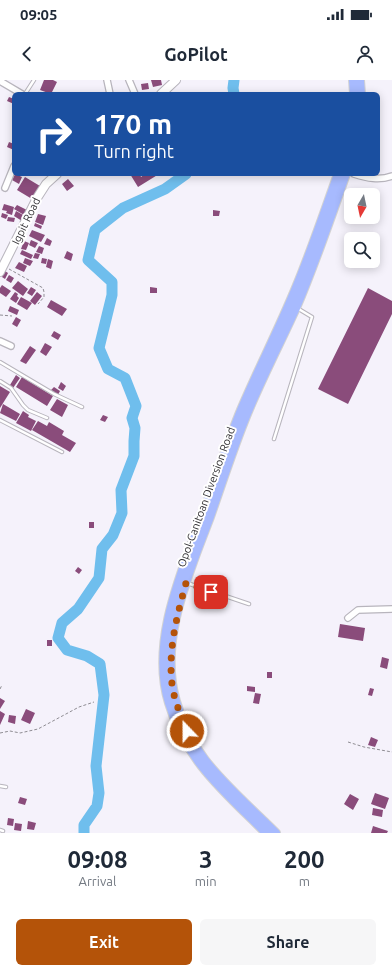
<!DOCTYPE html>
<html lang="en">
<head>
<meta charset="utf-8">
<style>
  body { margin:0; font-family:Ubuntu,sans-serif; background:#f6f6f7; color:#1f2937; height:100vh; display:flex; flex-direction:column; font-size:15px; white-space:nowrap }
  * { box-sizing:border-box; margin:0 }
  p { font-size:13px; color:#747a83 }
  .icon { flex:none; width:22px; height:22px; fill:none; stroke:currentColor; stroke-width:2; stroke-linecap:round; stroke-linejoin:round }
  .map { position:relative; height:753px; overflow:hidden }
  .panel { display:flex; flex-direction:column; background:#fff; flex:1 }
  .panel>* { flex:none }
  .top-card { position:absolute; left:12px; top:12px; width:368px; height:84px; border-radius:6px; box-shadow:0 2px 10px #0003; background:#1a4fa0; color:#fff; overflow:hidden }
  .needle { width:26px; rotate:189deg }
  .fabs { position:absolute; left:344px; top:108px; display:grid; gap:8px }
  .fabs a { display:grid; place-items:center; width:36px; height:36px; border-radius:6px; background:#fff; box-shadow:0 2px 10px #0003; font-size:20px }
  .pin { position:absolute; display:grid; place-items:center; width:34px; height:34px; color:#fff; margin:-17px; border-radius:8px; box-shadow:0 2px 6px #0006 }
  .me { position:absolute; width:44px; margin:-22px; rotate:338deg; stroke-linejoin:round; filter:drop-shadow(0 0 3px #0008) }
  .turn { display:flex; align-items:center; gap:14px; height:84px; padding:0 16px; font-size:18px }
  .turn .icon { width:52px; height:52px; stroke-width:2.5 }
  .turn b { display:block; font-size:28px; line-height:34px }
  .eta { display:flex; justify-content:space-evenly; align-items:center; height:68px; text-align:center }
  .eta b { font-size:24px; font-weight:600; line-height:28px }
  .action { display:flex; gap:8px; margin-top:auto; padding:8px 16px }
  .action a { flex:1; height:46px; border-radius:6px; background:#b45309; color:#fff; font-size:16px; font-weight:600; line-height:46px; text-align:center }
  .action a+a { background:#f6f6f7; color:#1f2937 }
  .status { display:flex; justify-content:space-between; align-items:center; height:28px; padding:0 20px; background:#fff; direction:ltr }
  .status svg { height:11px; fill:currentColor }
  header { display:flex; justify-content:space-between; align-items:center; height:52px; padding:0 16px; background:#fff; font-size:18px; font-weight:600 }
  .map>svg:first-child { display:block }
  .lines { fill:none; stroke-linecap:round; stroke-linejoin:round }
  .river { stroke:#6fbeed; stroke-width:11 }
  .building { fill:#8a4c7b }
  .lane-casing { stroke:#b8b5bd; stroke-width:4.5 }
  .street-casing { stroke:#b8b5bd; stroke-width:8 }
  .secondary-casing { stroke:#b8b5bd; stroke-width:10 }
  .primary-casing { stroke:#d2d2d2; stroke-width:10 }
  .path { stroke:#8f8d93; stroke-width:1; stroke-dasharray:3 2; stroke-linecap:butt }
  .lane { stroke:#fff; stroke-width:2.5 }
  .street { stroke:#fff; stroke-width:5.5 }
  .secondary { stroke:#fff; stroke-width:8 }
  .primary { stroke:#a7bafe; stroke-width:8 }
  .route { stroke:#b45309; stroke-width:7; stroke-dasharray:0 12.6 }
  .labels { text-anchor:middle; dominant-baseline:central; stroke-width:4; stroke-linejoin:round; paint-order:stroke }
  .street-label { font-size:11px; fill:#323134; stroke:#fff }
</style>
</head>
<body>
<div class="status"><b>09:05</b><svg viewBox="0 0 49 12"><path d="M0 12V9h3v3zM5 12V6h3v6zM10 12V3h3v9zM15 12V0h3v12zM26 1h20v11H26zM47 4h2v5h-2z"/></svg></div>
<header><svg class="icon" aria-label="back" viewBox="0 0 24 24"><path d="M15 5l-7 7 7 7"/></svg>GoPilot<svg class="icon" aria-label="person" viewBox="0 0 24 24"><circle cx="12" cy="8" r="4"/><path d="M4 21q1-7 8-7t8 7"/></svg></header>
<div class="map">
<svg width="392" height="753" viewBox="0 0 392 753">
  <rect width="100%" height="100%" fill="#f5f2fb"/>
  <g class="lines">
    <path class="river" d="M234,14l-1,-6 1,-8
      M84,753v-8l13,-19 2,-13 -3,-27 8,-71 -4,-31 -13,-8 -20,-6 -9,-12 4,-15 16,-14 21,-31 3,-29 11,-14 9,-22 -1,-23 13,-34v-15l1,-13 -3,-10 4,-12 -11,-28 -17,-9 -9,-21 13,-53v-13l-24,-22 7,-30 28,-22 42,-19 21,-15"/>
  </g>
  <path class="building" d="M44,0h9l4,2 -6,12 -11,-4z
    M151,0h10l1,5 -9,2z
    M148,3l1,6 -7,1 -1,-6z
    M9,17l5,2v5l-7,-3z
    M9,62l5,2v6l-7,-3z
    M15,94l7,3 -3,7 -7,-4z
    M130,94h10l1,3 4,-3h14l-21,13z
    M25,97l15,9 -8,13 -15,-9z
    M68,99l6,7 -7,5 -5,-7z
    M4,124l10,3 -2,8 -6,-2 1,-2 -5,-1z
    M17,125l10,5 -3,5 -10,-6z
    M213,130l7,1 -1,5h-6z
    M16,131l9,5 -3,5 -8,-5z
    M2,133l6,2 -2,4 -5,-2z
    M38,134l8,2 -3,9 -8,-3z
    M8,137l7,1 -1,4 -7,-1z
    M35,143l7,3 -1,3 -7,-3z
    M32,150l13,5 -4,7 -12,-6z
    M47,158l5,3 -2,5 -6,-2z
    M31,160l7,3 -3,5 -6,-3z
    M24,161l5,2 -3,7 -5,-1z
    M39,166l5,2 -2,6 -6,-2z
    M22,170l11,5 -2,4 -11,-5z
    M67,171l6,3 -2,7 -7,-3z
    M35,173l5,1 -2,5 -5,-1z
    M25,178l8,3 -3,5 -7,-3z
    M42,178l5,1 -1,5 -5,-1z
    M48,179l5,2 -2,8 -5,-2z
    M19,182l8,4 -3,6 -9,-4z
    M5,191l3,2 -3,6 -3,-2z
    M9,195l5,3 -3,5 -5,-3z
    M18,201l10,8 -5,7 -11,-8z
    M2,205l9,6 -5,6 -6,-4v-5z
    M31,207l5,3 -4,6 -5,-3z
    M150,207l7,1v5h-7z
    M368,208l24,13v13l-44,90 -30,-15z
    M15,212l3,2 -1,2 2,2 -3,5 -6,-4z
    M37,212l5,4 -7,9 -5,-4z
    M21,217l11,6 -5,7 -10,-6z
    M51,220l16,9 -5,7 -15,-9z
    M10,226l9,4 -2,5 -9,-4z
    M16,237l5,3 -4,7 -5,-3z
    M54,251l7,4 -3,5 -7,-4z
    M45,263l7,4 -6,9 -6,-4z
    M30,266l6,4 -10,14 -6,-3z
    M16,295l4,3 -7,10 -3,-3z
    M22,297l31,19 -6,10 -31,-19z
    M61,302l5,4 -3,5 -5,-3z
    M0,306l10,6 -10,16z
    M54,307l6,4 -2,4 -7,-5z
    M57,319l11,6 -6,12 -12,-7z
    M3,324l17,10 -4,7 -16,-8z
    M23,331l6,4 -1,2 8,4 -5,10 -15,-8z
    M103,335l5,2 -3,5 -5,-2z
    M38,341l9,5 2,-4 15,9 -2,4 14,8 -6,9 -38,-22z
    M89,442h5v6h-5z
    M78,487l4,3 -3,4 -4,-3z
    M340,544l25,4 -2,13 -25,-4z
    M47,560h5v6h-5z
    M382,577l7,2 -2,10 -7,-2z
    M267,592h5v6h-5z
    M247,606l8,1v5l-8,-1z
    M370,608l4,1 -2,7 -4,-1z
    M255,613l6,1 -2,10 -6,-1z
    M0,618l5,3 -5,8z
    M26,629l9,4 -5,11 -9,-4z
    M0,631l5,3 -5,11z
    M9,635l7,1 -1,8 -7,-2z
    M371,657l7,3 -3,7 -7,-2z
    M375,713l14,5 -4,11 -14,-5z
    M350,714l9,5 -6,11 -9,-6z
    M20,717l7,2 -2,6 -7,-2z
    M373,728l10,2 -1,7 -10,-2z
    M8,738l6,1 -1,7 -6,-1z
    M28,741l8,2 -2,7 -7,-1z
    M15,743l7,1 -1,7 -7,-1z
    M373,746l15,5 -1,2h-16z"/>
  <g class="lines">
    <defs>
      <path id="lane" d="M25,14l9,-14
        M0,282l54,32 28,13
        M0,301l11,7 12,17 5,5 19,8
        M0,340l62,32
        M274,359l38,-122 -15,-9
        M187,503l62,21
        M0,706l6,1
        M0,750l3,1"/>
      <path id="street" d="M107,0l3,14
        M129,0l6,14
        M0,1l22,13
        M354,94c13,4 25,7 38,2
        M5,108l9,-22
        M0,261l11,5
        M348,538l10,-8 34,-1"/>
      <path id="secondary" d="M161,14l15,-14
        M0,192l37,-74 9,-14 11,-10"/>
      <path id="primary" d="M353,0l1,14
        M360,0l1,14
        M266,753c-41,-41 -80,-72 -97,-130 -19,-61 13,-132 34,-190 13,-34 24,-69 38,-103 17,-40 37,-79 54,-120 16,-38 29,-77 43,-116
        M276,753c-23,-23 -51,-47 -71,-73 -13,-17 -23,-38 -29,-59 -18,-60 13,-128 34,-184 12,-34 23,-69 37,-103 15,-36 33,-71 49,-106 19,-44 34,-89 50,-134"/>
    </defs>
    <use href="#lane" class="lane-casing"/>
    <use href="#street" class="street-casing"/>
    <use href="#secondary" class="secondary-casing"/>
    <use href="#primary" class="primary-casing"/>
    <path class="path" d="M9,189l34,19 1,4v5l-6,7
      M0,235l12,1
      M0,609l2,-4
      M0,653l10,-2 10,2 18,-4 41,-22 15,-5
      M348,662l16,5 28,5"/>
    <use href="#lane" class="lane"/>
    <use href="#street" class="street"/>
    <use href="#secondary" class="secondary"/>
    <use href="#primary" class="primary"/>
  </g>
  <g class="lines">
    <path class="route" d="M187,651c-6,-15 -13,-31 -15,-47 -4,-35 5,-68 14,-101l25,9"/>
  </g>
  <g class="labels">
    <g class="street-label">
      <text transform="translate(26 141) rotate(-64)">Igpit Road</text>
      <text transform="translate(206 417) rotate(-70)">Opol-Canitoan Diversion Road</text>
    </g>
  </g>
</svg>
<div class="fabs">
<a><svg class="needle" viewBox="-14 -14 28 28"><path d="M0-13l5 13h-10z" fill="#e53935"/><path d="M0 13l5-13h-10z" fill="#747a83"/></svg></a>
<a><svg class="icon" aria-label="search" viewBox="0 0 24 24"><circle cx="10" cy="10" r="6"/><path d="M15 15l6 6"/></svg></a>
</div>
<div class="pin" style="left:211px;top:512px;background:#d93025"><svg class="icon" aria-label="arrive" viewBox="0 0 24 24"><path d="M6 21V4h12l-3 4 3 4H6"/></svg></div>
<svg class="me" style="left:187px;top:651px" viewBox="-20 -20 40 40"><circle r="17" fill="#b45309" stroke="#fff" stroke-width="3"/><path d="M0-11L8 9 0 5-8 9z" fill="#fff"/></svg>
<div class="top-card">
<div class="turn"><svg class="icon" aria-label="right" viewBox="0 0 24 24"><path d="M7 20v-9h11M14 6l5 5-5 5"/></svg><div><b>170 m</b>Turn right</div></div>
</div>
</div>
<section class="panel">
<div class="eta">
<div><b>09:08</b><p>Arrival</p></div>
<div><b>3</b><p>min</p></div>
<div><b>200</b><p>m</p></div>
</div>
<div class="action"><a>Exit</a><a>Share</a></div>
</section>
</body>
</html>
